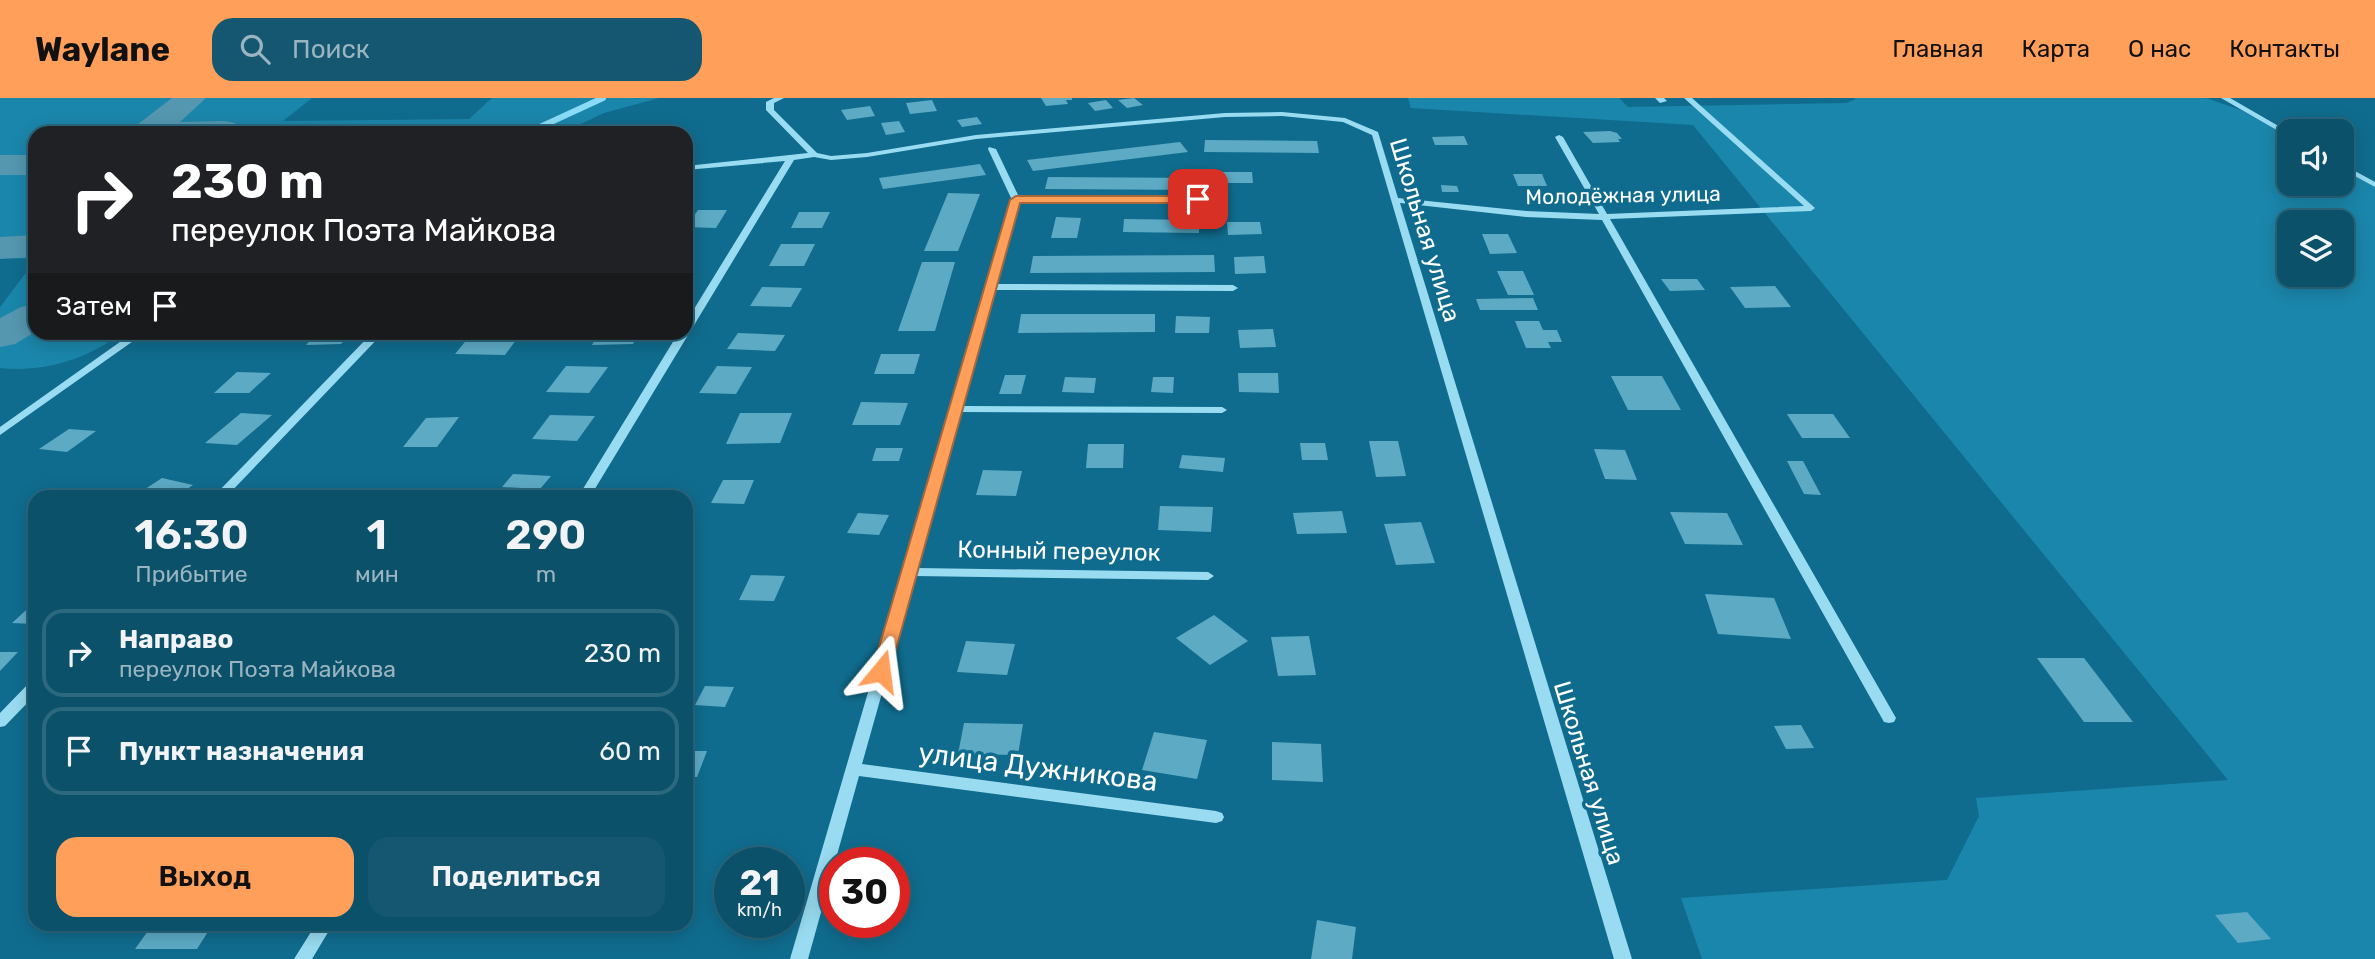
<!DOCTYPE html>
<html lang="ru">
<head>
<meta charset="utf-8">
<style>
  body { margin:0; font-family:Rubik,sans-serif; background:#155770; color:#f1f3f6; height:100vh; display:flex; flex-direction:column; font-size:26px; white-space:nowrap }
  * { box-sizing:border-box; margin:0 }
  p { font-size:23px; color:#9ab5c1 }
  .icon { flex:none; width:38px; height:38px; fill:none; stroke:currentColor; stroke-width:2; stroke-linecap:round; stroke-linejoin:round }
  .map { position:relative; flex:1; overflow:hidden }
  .panel { position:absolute; left:28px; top:392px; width:665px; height:441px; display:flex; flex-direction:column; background:#0c516a; border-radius:21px; box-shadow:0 4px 18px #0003,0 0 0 2px #2c687e }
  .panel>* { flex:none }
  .banner { position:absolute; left:28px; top:28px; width:665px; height:214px; border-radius:21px; box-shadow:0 4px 18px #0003,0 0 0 2px #2c687e; background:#202124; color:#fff; overflow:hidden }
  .tools { position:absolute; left:2277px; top:21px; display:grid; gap:14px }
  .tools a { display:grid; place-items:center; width:77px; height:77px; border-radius:14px; background:#0c516a; box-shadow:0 4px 18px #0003,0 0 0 2px #2c687e; font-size:35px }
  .speed { position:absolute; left:714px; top:749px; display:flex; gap:14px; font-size:35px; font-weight:700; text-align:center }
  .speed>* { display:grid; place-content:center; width:91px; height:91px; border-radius:50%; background:#0c516a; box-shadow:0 4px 18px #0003,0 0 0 2px #2c687e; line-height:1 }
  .speed small { font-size:18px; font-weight:400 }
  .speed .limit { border:10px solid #d22; background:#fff; color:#111 }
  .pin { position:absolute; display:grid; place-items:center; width:60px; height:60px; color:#fff; margin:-30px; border-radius:14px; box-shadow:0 4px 10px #0006 }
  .me { position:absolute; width:77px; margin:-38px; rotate:16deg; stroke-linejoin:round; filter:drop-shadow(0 0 5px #0008) }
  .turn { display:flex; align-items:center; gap:24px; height:147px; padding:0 28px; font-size:32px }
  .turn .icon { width:91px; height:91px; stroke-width:2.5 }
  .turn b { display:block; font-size:49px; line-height:60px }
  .then { display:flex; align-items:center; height:66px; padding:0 28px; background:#0003; gap:14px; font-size:26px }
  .eta { display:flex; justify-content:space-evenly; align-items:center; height:119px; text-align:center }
  .eta b { font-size:42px; font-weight:600; line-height:49px }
  .action { display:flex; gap:14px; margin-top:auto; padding:14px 28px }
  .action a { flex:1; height:80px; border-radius:21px; background:#ff9f5a; color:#111; font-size:28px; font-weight:600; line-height:80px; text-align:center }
  .action a+a { background:#155770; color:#f1f3f6 }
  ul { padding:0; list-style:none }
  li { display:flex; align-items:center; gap:21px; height:88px; margin:0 14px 10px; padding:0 14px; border:4px solid #2c687e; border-radius:21px }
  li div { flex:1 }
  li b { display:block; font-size:26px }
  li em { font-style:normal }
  header { display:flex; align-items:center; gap:42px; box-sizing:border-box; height:98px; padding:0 35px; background:#ff9f5a; color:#111 }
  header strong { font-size:33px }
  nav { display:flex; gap:38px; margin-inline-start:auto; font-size:24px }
  .search { width:490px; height:63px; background:#155770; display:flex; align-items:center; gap:18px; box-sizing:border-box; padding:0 24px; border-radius:21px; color:#9ab5c1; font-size:26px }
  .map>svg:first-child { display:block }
  .green { fill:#1b86ab; fill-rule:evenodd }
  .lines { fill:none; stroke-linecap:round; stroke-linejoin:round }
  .stream { stroke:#8adcf6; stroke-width:6 }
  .river { fill:#5497ae; fill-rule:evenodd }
  .building { fill:#5daac5 }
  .minor { fill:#99dcf2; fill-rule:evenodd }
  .route { fill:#ff9f5a; stroke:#a6673a; stroke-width:2 }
  .labels { text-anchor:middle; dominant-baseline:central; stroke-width:7; stroke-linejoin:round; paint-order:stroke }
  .far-street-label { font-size:21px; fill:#fff; stroke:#106c8e }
  .street-label { font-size:24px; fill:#fff; stroke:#106c8e }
  .near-street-label { font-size:28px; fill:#fff; stroke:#106c8e }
</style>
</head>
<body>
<header>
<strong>Waylane</strong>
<div class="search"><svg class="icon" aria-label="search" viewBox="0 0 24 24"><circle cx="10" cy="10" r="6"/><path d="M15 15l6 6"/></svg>Поиск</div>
<nav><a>Главная</a><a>Карта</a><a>О нас</a><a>Контакты</a></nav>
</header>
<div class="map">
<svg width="2375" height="861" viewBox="0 0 2375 861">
  <rect width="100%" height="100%" fill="#106c8e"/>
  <path class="green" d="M0,0h312l-29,23 186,-2 23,-21h167l-55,15 -42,20h-527v126l-35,-1z
    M1408,0h211l9,9 218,-4 10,-4 -2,-1h352l35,12 48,26v48h53v-20l33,18v777h-673l-21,-61 266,-18 32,-64 -3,-18 252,-18 -535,-655 -282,-17zM2289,124h53v53h-53z
    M35,163v71l87,1c-34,26 -79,40 -122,35v-61z"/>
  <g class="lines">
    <path class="stream" d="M527,35l76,-35"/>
    <path class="river" d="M172,0h34l-26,24 44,-1 11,2 5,10h-107l4,-8z
      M0,57h35v20h-35z
      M35,137v22l-35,2v-22z
      M35,206v28l-20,12 -15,3v-29l21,-11z"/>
  </g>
  <path class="building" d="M1041,0h31v2h-6l2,4 -22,2z
    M1134,0l9,7 -16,3 -9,-8z
    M932,2l5,11 -27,3 -4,-11z
    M1106,2l7,8 -18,3 -7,-8z
    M870,8l5,10 -28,4 -6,-10z
    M977,19l5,7 -20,3 -5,-7z
    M899,23l6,11 -19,3 -5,-12z
    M1610,33l7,2 5,6h-4l2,3 -27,1 -10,-11z
    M1464,38l4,9h-33l-3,-8z
    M1205,42l112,1 2,12 -115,-1z
    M1180,44l8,10 -155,19 -6,-11z
    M980,66l6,11 -103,14 -4,-11z
    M1221,74h31l1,11h-31z
    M1513,76h29l5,12h-29z
    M1048,79l152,1 -1,12 -154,-1z
    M1441,87l16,1 2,6h-17z
    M948,95l32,1 -22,57h-34z
    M698,112h29l-11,18 -30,-1z
    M799,114h31l-8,16h-31z
    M1056,119l25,1 -4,20h-26z
    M1124,121l75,1v13l-76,-1z
    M1227,124h33l2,12 -34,1z
    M1482,136h26l9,19 -27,1z
    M781,146h34l-11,22h-35z
    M1214,157l1,17 -185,1 3,-17z
    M1264,158l2,17 -31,1 -1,-17z
    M922,164h33l-20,69h-37z
    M1497,173h26l11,24h-26z
    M1661,181h36l8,11 -35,1z
    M1775,188l16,21 -46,1 -15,-21z
    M762,189l40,1 -11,19 -41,-1z
    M1533,200l5,12h-58l-4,-11z
    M1021,216h134v18l-137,1z
    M1176,218l34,1 -1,16h-34z
    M1515,223h24l4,9h14l5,12h-14l3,6h-25z
    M1273,231l3,18 -36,1 -2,-18z
    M318,234h34l-11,12 -35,1z
    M473,234h49l-17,23 -50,-1z
    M599,234h40l-6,12 -41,1z
    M738,235l47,2 -10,16 -48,-2z
    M881,256h39l-6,20h-40z
    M566,268l42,1 -19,26 -43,-1z
    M717,268l35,1 -16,27 -37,-1z
    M237,274l34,1 -22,20h-35z
    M1238,275h40l1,20 -40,-1z
    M1005,277h21l-5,19h-22z
    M1611,278h51l19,34h-53z
    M1065,279l31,1 -2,15 -32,-1z
    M1153,279h21l-1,16 -22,-1z
    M861,304l47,1 -8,22h-48z
    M241,315l31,2 -35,30 -32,-2z
    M740,315h52l-12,30 -54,1z
    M1787,316h46l17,24h-48z
    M550,317l45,1 -18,25 -45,-2z
    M459,319l-22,30h-34l23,-29z
    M69,331l27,2 -29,21 -28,-3z
    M1369,343h29l8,35 -30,1z
    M1300,345h25l3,17h-26z
    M1088,346h36l-1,24h-37z
    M876,350h27l-4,13h-27z
    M1594,351l31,1 12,30 -32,-1z
    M1182,357l43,3 -2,14 -44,-4z
    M1787,363h16l18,34 -17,-1z
    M983,372l39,1 -6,25 -40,-1z
    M513,376l38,2 -11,13 -38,-2z
    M162,380l31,7 -18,12h-42z
    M723,382h31l-10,24 -33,-1z
    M1160,408l53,1 -2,25 -53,-2z
    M1342,413l5,22 -50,1 -4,-21z
    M1670,414l57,1 16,32 -58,-1z
    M858,415l31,2 -10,20 -32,-2z
    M1421,424l14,41 -39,2 -12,-41z
    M751,477l34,1 -11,25 -35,-1z
    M1705,496l69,4 17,41 -73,-5z
    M35,504v22l-23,-1z
    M1214,517l34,26 -38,24 -34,-27z
    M1309,538l7,39 -38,1 -7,-39z
    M966,543l49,3 -8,31 -50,-3z
    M0,554h18l-18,19z
    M2037,560h47l49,64h-49z
    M705,588l29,1 -9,20 -30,-2z
    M964,625l59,1 -5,31 -60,-1z
    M1801,627l13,23 -28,1 -12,-23z
    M1154,634l53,8 -10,39 -55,-9z
    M1272,644l49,2 2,38 -51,-2z
    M686,653h21l-10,26h-11z
    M2247,814l24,27 -33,4 -23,-28z
    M1317,822l39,7 -4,32h-41z
    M153,826h60l-16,25h-62z"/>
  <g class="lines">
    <path class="minor" d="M774,0h10l-10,5v7l43,43 14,3 36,-3 109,-18 249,-22 57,-1 63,6 33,14 20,66 128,13 73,3 -44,-77 4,-2 4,2 44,77 197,-8 -120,-108h8l123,110 -4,3 -201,8 286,499 -2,4 -5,1 -5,-1 -282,-502 -76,-3 -126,-14 232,756h-18l-242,-824 -29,-13 -61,-6 -57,1 -249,22 -109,18 -36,3 -17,-3 -20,3 -204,337h-12l101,-165h7v-10l99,-161 -99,9v-4l122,-13 -42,-43v-8z
      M1655,0h9l3,3 -7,2z
      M2221,0h9l59,34v5z
      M989,49l7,2 23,48 179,-1 4,3 -4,3h-179l-22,82 236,1 5,3 -5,3 -238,-1 -32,116 259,1 5,3 -5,3 -261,-1 -44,156 291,4 6,4 -6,4 -293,-4 -53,188 354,47 6,2 2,4 -2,4 -6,2 -357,-47 -51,183h-18l222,-759 -24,-51z
      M2342,66l33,18v5l-33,-18z
      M134,234h12l-146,103v-8z
      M373,234h11l-158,165h-13z
      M35,583v14l-30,31 -5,1v-14l30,-31z
      M316,826h17l-21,35h-18z"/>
  </g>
  <path class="route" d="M1016,98h182l6,3 -6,4h-178l-130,468 -2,4h-13l-3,-4 138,-471z"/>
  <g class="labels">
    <g class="far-street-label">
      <text transform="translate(1623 97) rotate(-1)">Молодёжная улица</text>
    </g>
    <g class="street-label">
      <text transform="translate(1425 132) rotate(73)">Школьная улица</text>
      <text transform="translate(1059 453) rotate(1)">Конный переулок</text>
      <text transform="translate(1589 675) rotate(73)">Школьная улица</text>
    </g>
    <g class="near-street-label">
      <text transform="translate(1038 669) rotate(7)">улица Дужникова</text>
    </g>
  </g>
</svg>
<div class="tools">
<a><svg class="icon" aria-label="sound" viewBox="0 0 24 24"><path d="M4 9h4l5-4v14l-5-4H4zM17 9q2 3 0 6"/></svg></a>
<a><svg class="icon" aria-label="layers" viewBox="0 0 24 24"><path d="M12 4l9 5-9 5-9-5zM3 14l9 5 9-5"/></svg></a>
</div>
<div class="speed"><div>21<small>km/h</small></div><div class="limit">30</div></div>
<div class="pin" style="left:1198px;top:101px;background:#d93025"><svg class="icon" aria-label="arrive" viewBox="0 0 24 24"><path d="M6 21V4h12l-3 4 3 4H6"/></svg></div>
<svg class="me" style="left:881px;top:573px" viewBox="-20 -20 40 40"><path d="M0-17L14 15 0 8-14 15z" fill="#ff9f5a" stroke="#fff" stroke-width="4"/></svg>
<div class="banner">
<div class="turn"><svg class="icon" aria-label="right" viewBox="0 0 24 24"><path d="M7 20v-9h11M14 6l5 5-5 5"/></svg><div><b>230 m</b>переулок Поэта Майкова</div></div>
<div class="then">Затем<svg class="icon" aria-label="arrive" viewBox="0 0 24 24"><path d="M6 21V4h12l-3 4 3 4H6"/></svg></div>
</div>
<section class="panel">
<div class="eta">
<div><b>16:30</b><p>Прибытие</p></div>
<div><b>1</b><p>мин</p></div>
<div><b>290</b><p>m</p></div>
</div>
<ul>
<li><svg class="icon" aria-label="right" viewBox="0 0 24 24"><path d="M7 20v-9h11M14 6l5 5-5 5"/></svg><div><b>Направо</b><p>переулок Поэта Майкова</p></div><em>230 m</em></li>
<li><svg class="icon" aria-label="arrive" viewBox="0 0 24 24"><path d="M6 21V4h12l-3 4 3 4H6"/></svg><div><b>Пункт назначения</b></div><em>60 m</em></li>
</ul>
<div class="action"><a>Выход</a><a>Поделиться</a></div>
</section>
</div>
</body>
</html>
